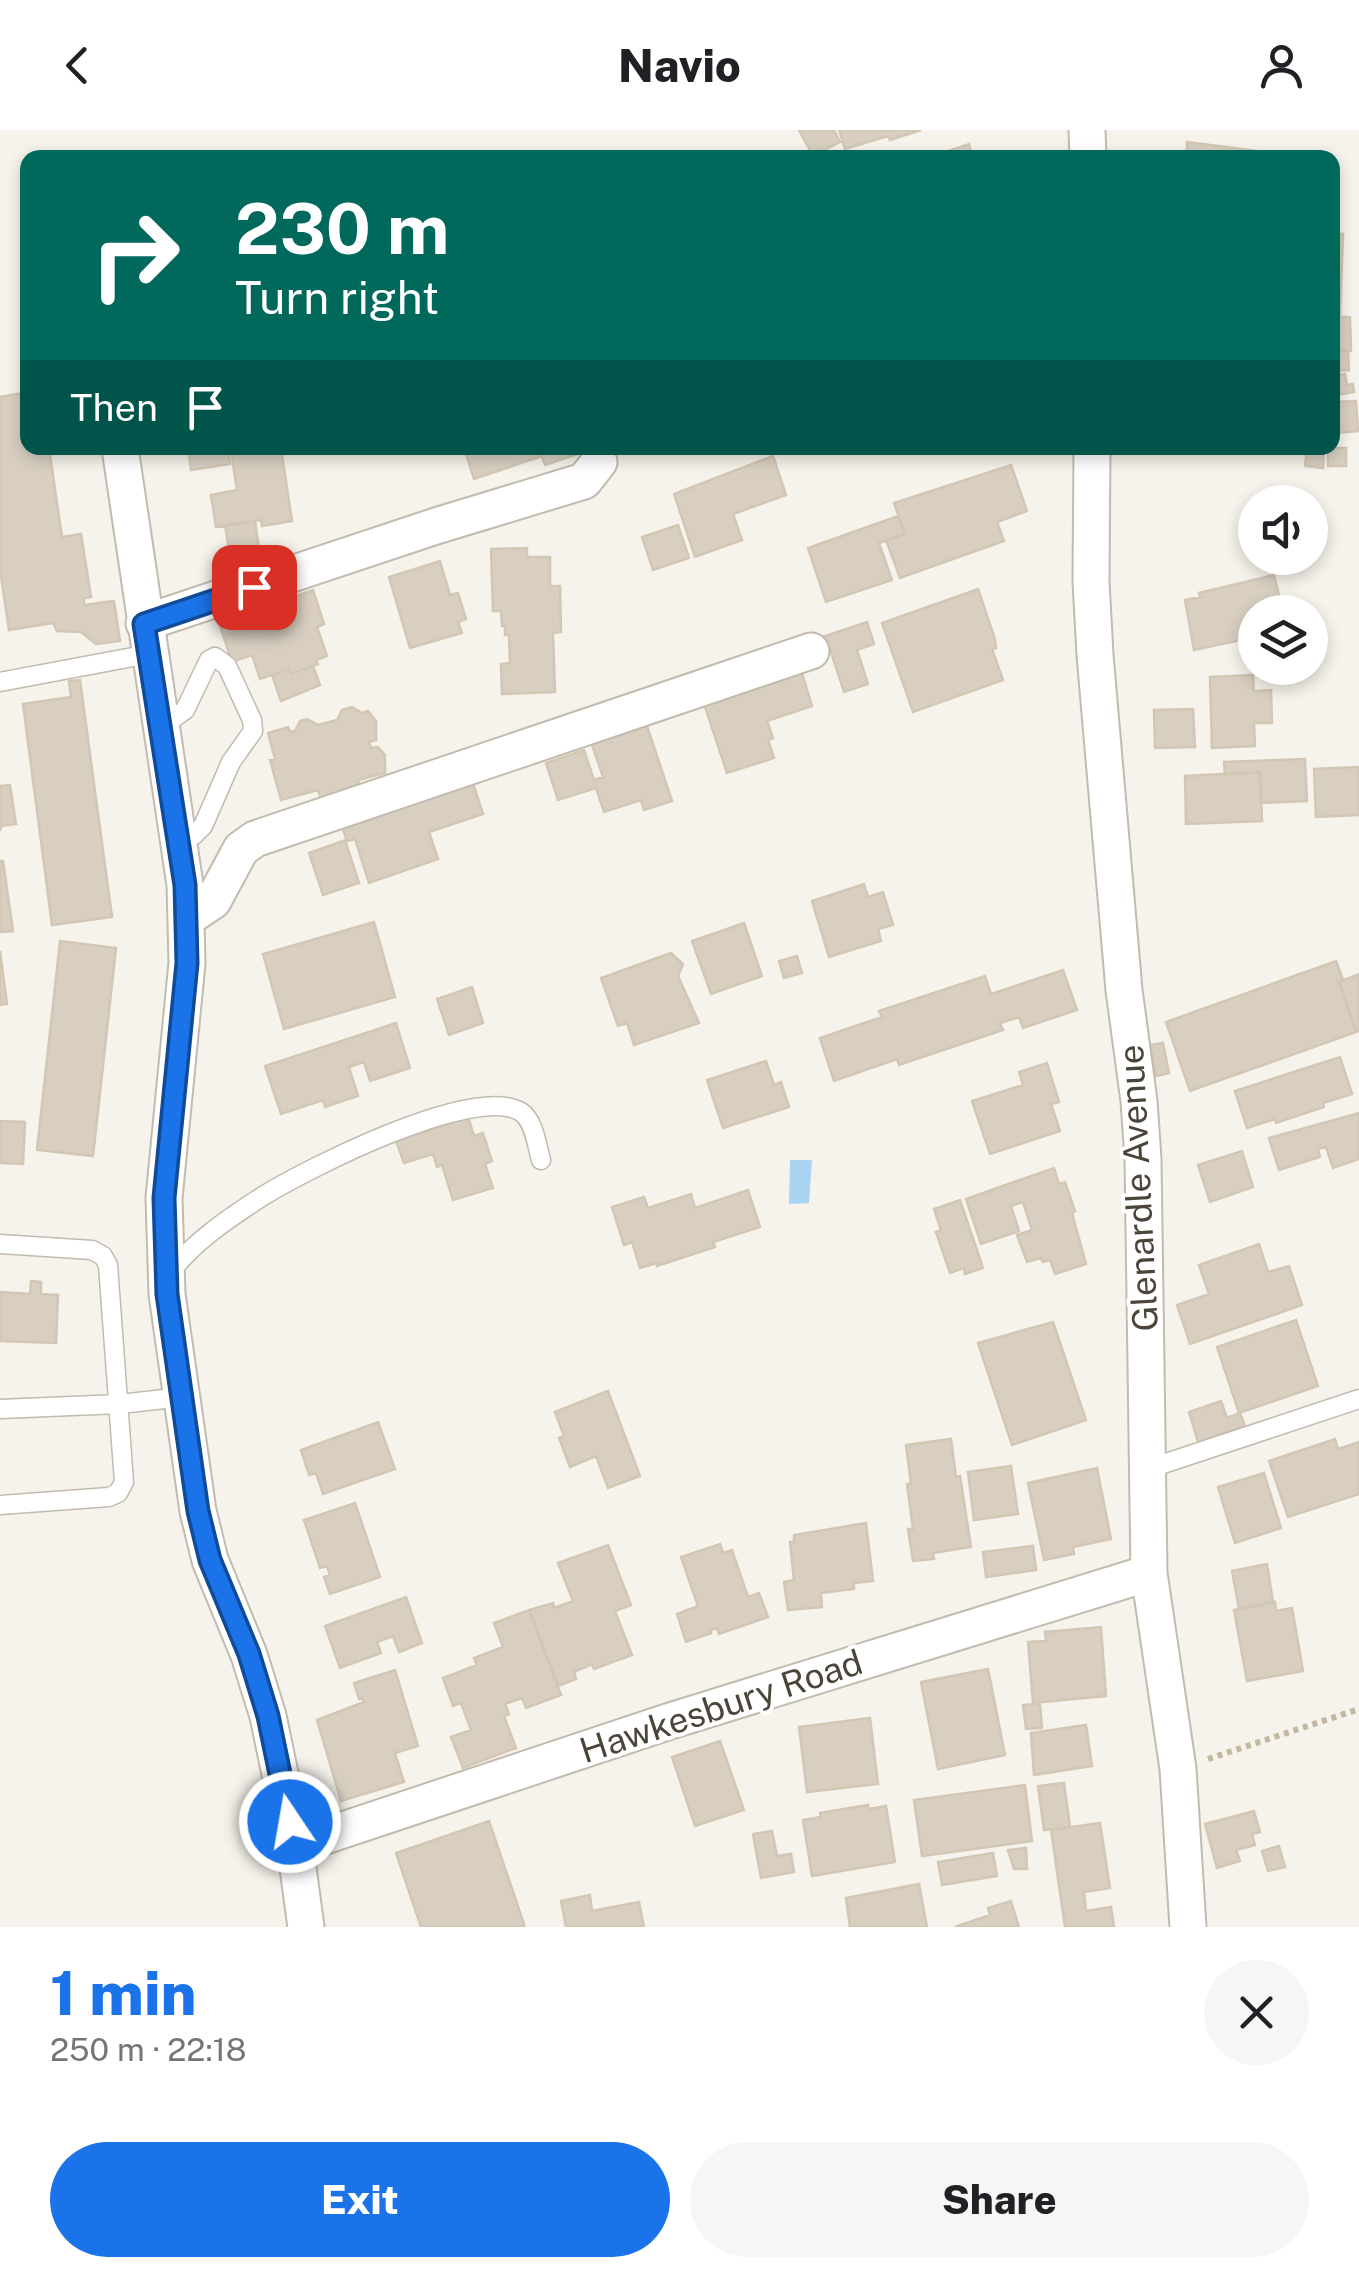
<!DOCTYPE html>
<html lang="en">
<head>
<meta charset="utf-8">
<style>
  body { margin:0; font-family:"Public Sans",sans-serif; background:#f6f6f6; color:#202124; height:100vh; display:flex; flex-direction:column; font-size:38px; white-space:nowrap }
  * { box-sizing:border-box; margin:0 }
  p { font-size:32px; color:#757577 }
  .icon { flex:none; width:55px; height:55px; fill:none; stroke:currentColor; stroke-width:2; stroke-linecap:round; stroke-linejoin:round }
  .map { position:relative; height:1797px; overflow:hidden }
  .panel { display:flex; flex-direction:column; background:#fff; flex:1 }
  .panel>* { flex:none }
  .top-card { position:absolute; left:20px; top:20px; width:1320px; height:305px; border-radius:20px; box-shadow:0 5px 15px #0003; background:#00695c; color:#fff; overflow:hidden }
  .fabs { position:absolute; left:1238px; top:355px; display:grid; gap:20px }
  .fabs a { display:grid; place-items:center; width:90px; height:90px; border-radius:50%; background:#fff; box-shadow:0 5px 15px #0003; font-size:50px }
  .pin { position:absolute; display:grid; place-items:center; width:85px; height:85px; color:#fff; margin:-42px; border-radius:20px; box-shadow:0 5px 15px #0006 }
  .me { position:absolute; width:110px; margin:-55px; rotate:348deg; stroke-linejoin:round; filter:drop-shadow(0 0 8px #0008) }
  .turn { display:flex; align-items:center; gap:35px; height:210px; padding:0 50px; font-size:45px }
  .turn .icon { width:130px; height:130px; stroke-width:2.5 }
  .turn b { display:block; font-size:70px; line-height:85px }
  .then { display:flex; align-items:center; height:95px; padding:0 50px; background:#0003; gap:20px; font-size:38px }
  .round { display:grid; place-items:center; flex:none; width:105px; height:105px; border-radius:52px; background:#f6f6f6 }
  .headline { display:flex; align-items:center; justify-content:space-between; height:170px; padding:0 50px }
  h1 { font-size:60px; font-weight:800; line-height:75px; color:#1a73e8 }
  .cta { display:flex; gap:20px; margin-top:auto; padding:20px 50px }
  .cta a { flex:1; height:115px; border-radius:60px; background:#1a73e8; color:#fff; font-size:40px; font-weight:800; line-height:115px; text-align:center }
  .cta a+a { background:#f6f6f6; color:#202124 }
  header { display:flex; justify-content:space-between; align-items:center; height:130px; padding:0 50px; background:#fff; font-size:45px; font-weight:800 }
  .map>svg:first-child { display:block }
  .water { fill:#a9d4f2 }
  .building { fill:#d8cfc1; stroke:#d3c7b4; stroke-width:2.5 }
  .lines { fill:none; stroke-linecap:round; stroke-linejoin:round }
  .lane-casing { stroke:#c2bbae; stroke-width:21 }
  .street-casing { stroke:#c2bbae; stroke-width:39 }
  .path { stroke:#c4b79f; stroke-width:6; stroke-dasharray:5 5; stroke-linecap:butt }
  .lane { stroke:#fff; stroke-width:18 }
  .street { stroke:#fff; stroke-width:35 }
  .route-casing { stroke:#114b97; stroke-width:25 }
  .route { stroke:#1a73e8; stroke-width:18 }
  .labels { text-anchor:middle; dominant-baseline:central; stroke-width:8; stroke-linejoin:round; paint-order:stroke }
  .street-label { font-size:35px; fill:#4b4439; stroke:#fff }
</style>
</head>
<body>
<header><svg class="icon" aria-label="back" viewBox="0 0 24 24"><path d="M15 5l-7 7 7 7"/></svg>Navio<svg class="icon" aria-label="person" viewBox="0 0 24 24"><circle cx="12" cy="8" r="4"/><path d="M4 21q1-7 8-7t8 7"/></svg></header>
<div class="map">
<svg width="1359" height="1797" viewBox="0 0 1359 1797">
  <rect width="100%" height="100%" fill="#f6f3ec"/>
  <path class="water" d="M790,1030h22l-3,43 -20,1z"/>
  <path class="building" d="M799,0h35l6,12 -27,14z
    M839,0h82l-31,10 -2,-4 -43,13z
    M1187,12l93,12v4h-93z
    M969,14l4,14h-45z
    M1332,103l11,1 -3,80h-8z
    M1332,187h18l1,34h-19z
    M1348,221l1,19 -17,1v-19z
    M1345,244l2,11 6,-1 1,8 -22,4v-20z
    M28,262v56h21l13,89 19,-3 10,63 -7,1v7l30,-4 6,40 -24,3 -15,-12 -24,-1 -4,-8 -44,7 -9,-61v-172z
    M1356,271l2,30 -21,2 -2,-31z
    M188,318h50l-10,1 2,15 -39,6z
    M245,318h36l11,73 -30,5 -1,-6 -45,7 -5,-32 26,-5 -6,-40z
    M464,318h132l-51,17 -3,-9 -68,23z
    M1307,318l17,1 -1,19 -18,-2z
    M1328,318h18v18h-18z
    M773,326l13,39 -53,19 9,26 -47,17 -21,-63z
    M1011,335l16,46 -30,11 7,19 -104,37 -14,-38 19,-6 -11,-31z
    M898,386l7,18 -26,9 13,37 -66,22 -18,-54z
    M255,391l6,43 -29,4 -7,-43z
    M678,395l11,33 -36,12 -11,-33z
    M527,418v9h23v29h10l1,46 -8,1 2,59 -53,2 -1,-30 9,-1 -1,-28h-4v-9h-3l-1,-15h-8l-2,-62z
    M440,431l10,34 8,-2 8,26 -8,3 4,11 -52,15 -21,-71z
    M1274,445l9,37h-28v25l-61,13 -9,-50 15,-3 -1,-4z
    M978,459l17,50 1,9 -4,1 11,31 -90,32 -31,-89z
    M313,460l11,34 -7,3 10,29 -11,4 2,4 -27,10 -2,-5 -29,10 -8,-24 -20,7 -13,-39z
    M867,492l7,22 -17,6 11,34 -24,8 -14,-43 -7,2 -4,-13z
    M313,536l7,19 -39,16 -9,-26 17,-6 2,5z
    M801,540l11,36 -45,15 6,17 -5,2 6,18 -47,15 -24,-72 53,-17 1,4 7,-2 -1,-4z
    M1253,545l1,16 17,-1 1,33h-18l1,23 -43,2 -2,-71z
    M80,550l32,237 -60,8 -29,-221 48,-7 -2,-16z
    M352,577l10,6 6,-2 8,10v19l-7,2 2,6 7,-1 7,8v18l-27,7 2,9 -39,10 -3,-9 -37,10 -11,-40 5,-1 -7,-26 20,-6 2,5 5,-1 5,-10 7,-2 11,6 19,-5 5,-10z
    M1193,579l2,38 -40,1 -1,-38z
    M644,587l28,84 -28,9 -3,-10 -37,12 -8,-24 -38,12 -12,-37 38,-13 10,30 9,-3 -14,-41z
    M1305,629l2,42 -46,2 -1,-31 -35,2 -1,-12z
    M1359,637v48l-43,2 -2,-48z
    M1260,642l2,49 -76,3 -1,-48z
    M471,647l12,37 -54,18 9,27 -69,24 -14,-44 -8,2 -7,-20z
    M10,655l6,39 -15,2 -1,5v-45z
    M345,710l14,43 -36,12 -14,-42z
    M0,731h3l10,70 -13,1z
    M864,754l4,13 15,-5 10,33 -15,4 3,12 -52,16 -17,-56z
    M374,792l21,75 -111,32 -21,-75z
    M744,793l18,53 -51,18 -19,-53z
    M60,811l56,7 -23,208 -56,-6z
    M0,821l7,53 -7,1z
    M671,823l12,11 -5,12 21,47 -65,22 -7,-22 -9,3 -17,-48z
    M797,826l5,17 -18,5 -5,-17z
    M1336,831l7,19 -4,2 17,50 -166,59 -24,-69z
    M1063,840l14,40 -54,18 -4,-11 -19,6 3,7 -104,35 -2,-6 -63,22 -14,-43 62,-21 -3,-6 106,-35 6,18z
    M1359,844v57l-3,1 -17,-50z
    M472,857l11,36 -34,12 -12,-36z
    M396,893l14,45 -40,13 -6,-19 -15,5 9,29 -33,11 -2,-7 -42,14 -16,-48z
    M1163,913l6,30 -13,3 -6,-31z
    M1340,927l12,37 -29,9 1,4 -48,16 -1,-4 -28,9 -12,-37z
    M766,931l8,24 7,-3 8,25 -66,21 -16,-48z
    M1047,933l12,39 -8,2 9,27 -70,23 -18,-53 51,-16 -4,-13z
    M1359,983v46l-26,9 -7,-21 -8,2 2,8 -41,13 -10,-32z
    M468,987l6,19 9,-3 9,28 -7,3 8,24 -40,12 -11,-35 -5,2 -4,-13 -29,9 -8,-22z
    M0,991l25,1 -2,42 -23,-1z
    M1242,1021l11,36 -43,15 -12,-37z
    M1054,1038l5,16 6,-2 10,29 -3,2 14,51 -31,10 -5,-14 -7,2 -2,-4 -14,4 -10,-27 15,-5 -9,-28 -12,4 8,25 -38,13 -15,-45z
    M748,1060l12,37 -47,15 2,5 -58,19v-3l-17,5 -8,-26 -8,3 -12,-38 32,-10 4,11 43,-14 4,14z
    M960,1070l23,68 -18,6 -1,-6 -14,5 -14,-41 5,-2 -7,-21z
    M1259,1114l9,28 21,-6 13,39 -112,39 -13,-39 32,-11 -10,-29z
    M31,1151l10,1v12l17,1 -2,48 -56,-2v-49l30,2z
    M1296,1190l22,66 -79,27 -22,-66z
    M1053,1192l33,98 -74,25 -34,-102z
    M608,1261l32,85 -32,12 -12,-32 -26,11 -11,-29 5,-2 -9,-24z
    M1221,1271l6,17 13,-5 5,13 -47,16 -9,-30z
    M378,1292l17,47 -72,25 -7,-21 -7,2 -8,-25z
    M951,1309l5,38 4,-1 11,71 -38,6 1,6 -21,2 -5,-32h5l-6,-45h4l-5,-39z
    M1335,1309l3,10 21,-7v52l-71,23 -19,-56z
    M1011,1336l7,48 -44,6 -6,-48z
    M1097,1338l14,71 -38,8 1,7 -30,6 -16,-77z
    M1264,1343l17,55 -46,15 -17,-56z
    M355,1373l25,74 -50,17 -6,-17 6,-2 -3,-9 -7,2 -16,-48z
    M866,1393l7,58 -19,2v6l-33,4 1,14 -34,3 -4,-28 10,-2 -4,-38h4v-7z
    M720,1414l3,9 9,-3 16,47 11,-4 9,24 -49,17 -2,-6 -7,2 1,3 -25,9 -9,-28 21,-8 -17,-49z
    M608,1415l23,60 -16,6 17,44 -38,14 -2,-5 -18,8 2,7 -18,7 -29,-76 24,-7 1,5 19,-7 -15,-38z
    M1033,1416l3,24 -50,7 -3,-25z
    M1267,1434l6,38 -34,7 -7,-38z
    M406,1467l16,46 -23,9 -6,-16 -16,6 4,11 -41,15 -15,-42z
    M1275,1472l1,9 16,-3 11,63 -56,10 -13,-71z
    M529,1480l32,85 -35,13 -4,-10 -17,6 4,10 -5,2 12,32 -53,20 -12,-31 20,-7 -10,-27 -8,3 -10,-28 34,-13 -3,-7 29,-11 -9,-24z
    M1101,1497l5,69 -73,7 -5,-61 18,-1 -1,-9z
    M988,1539l17,86 -67,14 -17,-87z
    M395,1540l23,76 -23,7 9,29 -63,19 -24,-81 47,-18 -1,-4 -4,1 -5,-16z
    M1040,1574l2,24 -16,1 -3,-24z
    M870,1588l8,66 -71,8 -8,-65z
    M1086,1595l6,41 -58,9 -3,-42z
    M720,1611l24,69 -49,16 -23,-69z
    M1064,1653l6,44 -26,3 -6,-44z
    M1025,1655l7,56 -110,15 -8,-56z
    M868,1675l1,4 17,-3 9,56 -83,14 -9,-56 18,-3 -1,-4z
    M1254,1681l6,21 -8,2 3,11 -19,5 4,11 -23,7 -12,-44z
    M489,1691l36,106h-104l-25,-74z
    M1100,1693l10,65 -26,4 2,19 25,-4 3,20h-49l-14,-97z
    M772,1701l5,25 14,-2 3,18 -33,6 -8,-44z
    M1279,1716l6,21 -17,4 -6,-20z
    M1026,1718l1,21h-13l-6,-19z
    M993,1723l4,23 -55,9 -4,-23z
    M919,1754l8,43h-77l-4,-29z
    M590,1765l2,16 47,-9 5,25h-78l-5,-26z
    M1011,1771l8,26h-64l35,-12 -2,-7z"/>
  <g class="lines">
    <defs>
      <path id="lane" d="M0,552l149,-28
        M160,598l25,-18 24,-50 6,-3 12,9 25,54 1,11 -22,31 -28,64 -9,9 -17,7
        M0,1114l92,6 11,6 5,9 16,217 -6,11 -9,4 -109,8
        M169,1144c24,-32 60,-56 94,-78 44,-27 212,-113 258,-84 13,8 16,34 20,48
        M0,1279l120,-5 62,-7
        M1148,1339l211,-70"/>
      <path id="street" d="M1087,0l1,28
        M120,318l65,437 2,78 -23,235 3,96 31,217 12,49 39,95 19,61 27,130 11,81
        M1092,318l-1,134 4,73 29,335 15,111 4,58 6,414 29,196 10,158
        M144,493l292,-97 148,-45 15,-19
        M186,789l27,-18 28,-52 14,-10 556,-188
        M295,1716l372,-124 482,-149"/>
    </defs>
    <use href="#lane" class="lane-casing"/>
    <use href="#street" class="street-casing"/>
    <path class="path" d="M1208,1629l151,-50"/>
    <use href="#lane" class="lane"/>
    <use href="#street" class="street"/>
  </g>
  <g class="lines">
    <defs>
      <path id="route" d="M254,457l-110,37 41,261 2,78 -23,235 3,96 31,217 12,49 39,94 19,62 22,106"/>
    </defs>
    <use href="#route" class="route-casing"/>
    <use href="#route" class="route"/>
  </g>
  <g class="labels">
    <g class="street-label">
      <text transform="translate(1138 1058) rotate(-93)">Glenardle Avenue</text>
      <text transform="translate(721 1576) rotate(-18)">Hawkesbury Road</text>
    </g>
  </g>
</svg>
<div class="fabs">
<a><svg class="icon" aria-label="sound" viewBox="0 0 24 24"><path d="M4 9h4l5-4v14l-5-4H4zM17 9q2 3 0 6"/></svg></a>
<a><svg class="icon" aria-label="layers" viewBox="0 0 24 24"><path d="M12 4l9 5-9 5-9-5zM3 14l9 5 9-5"/></svg></a>
</div>
<div class="pin" style="left:254px;top:457px;background:#d93025"><svg class="icon" aria-label="arrive" viewBox="0 0 24 24"><path d="M6 21V4h12l-3 4 3 4H6"/></svg></div>
<svg class="me" style="left:290px;top:1692px" viewBox="-20 -20 40 40"><circle r="17" fill="#1a73e8" stroke="#fff" stroke-width="3"/><path d="M0-11L8 9 0 5-8 9z" fill="#fff"/></svg>
<div class="top-card">
<div class="turn"><svg class="icon" aria-label="right" viewBox="0 0 24 24"><path d="M7 20v-9h11M14 6l5 5-5 5"/></svg><div><b>230 m</b>Turn right</div></div>
<div class="then">Then<svg class="icon" aria-label="arrive" viewBox="0 0 24 24"><path d="M6 21V4h12l-3 4 3 4H6"/></svg></div>
</div>
</div>
<section class="panel">
<div class="headline"><div><h1>1 min</h1><p>250 m · 22:18</p></div><a class="round"><svg class="icon" aria-label="close" viewBox="0 0 24 24"><path d="M6 6l12 12M18 6L6 18"/></svg></a></div>
<div class="cta"><a>Exit</a><a>Share</a></div>
</section>
</body>
</html>
